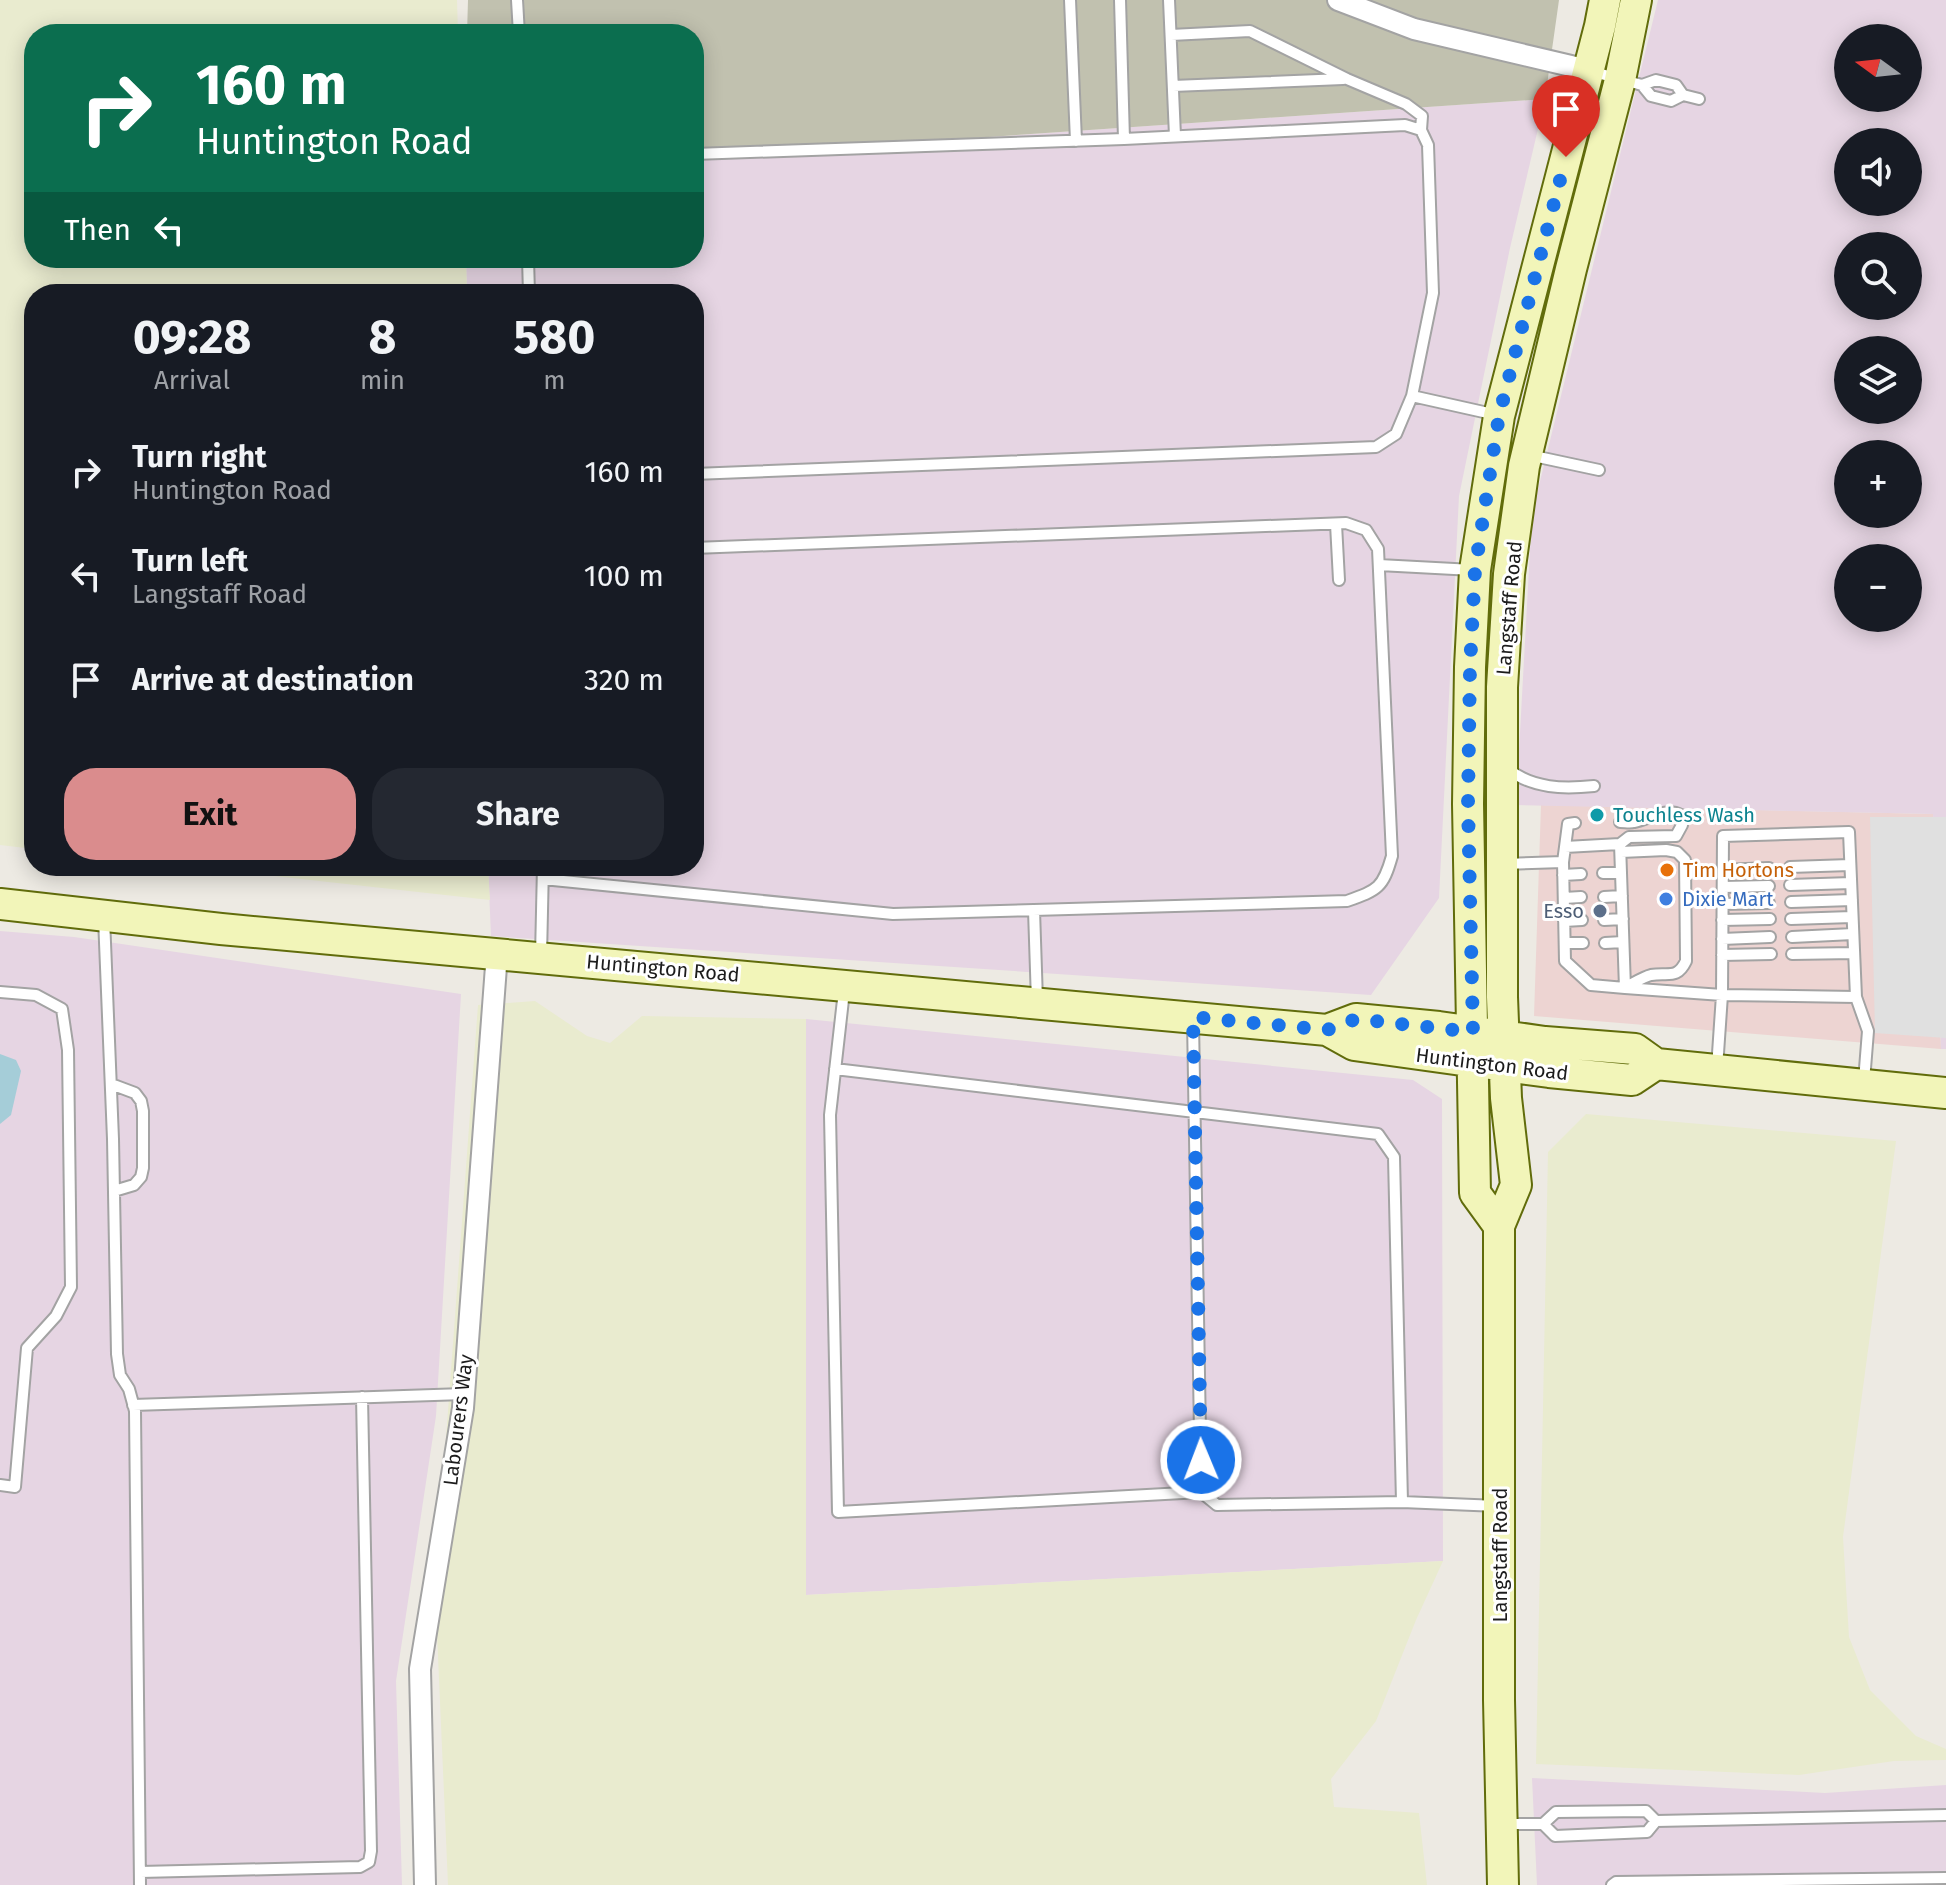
<!DOCTYPE html>
<html lang="en">
<head>
<meta charset="utf-8">
<style>
  body { margin:0; font-family:"Fira Sans",sans-serif; background:#242831; color:#f1f3f6; height:100vh; display:flex; flex-direction:column; font-size:30px; white-space:nowrap }
  * { box-sizing:border-box; margin:0 }
  p { font-size:26px; color:#9ea1a6 }
  .icon { flex:none; width:44px; height:44px; fill:none; stroke:currentColor; stroke-width:2; stroke-linecap:round; stroke-linejoin:round }
  .map { position:relative; flex:1; overflow:hidden }
  .details { position:absolute; left:24px; top:284px; width:680px; height:592px; display:flex; flex-direction:column; background:#171b24; border-radius:32px; box-shadow:0 4px 20px #0003 }
  .details>* { flex:none }
  .banner { position:absolute; left:24px; top:24px; width:680px; height:244px; border-radius:32px; box-shadow:0 4px 20px #0003; background:#0b6e4f; color:#fff; overflow:hidden }
  .needle { width:52px; rotate:285deg }
  .tools { position:absolute; left:1834px; top:24px; display:grid; gap:16px }
  .tools a { display:grid; place-items:center; width:88px; height:88px; border-radius:50%; background:#171b24; box-shadow:0 4px 20px #0003; font-size:40px }
  .pin { position:absolute; display:grid; place-items:center; width:68px; height:68px; color:#fff; margin:-82px -34px; border-radius:50% 50% 50% 0; rotate:-45deg; box-shadow:0 0 8px #0007 }
  .pin .icon { rotate:45deg }
  .me { position:absolute; width:88px; margin:-44px; rotate:359deg; stroke-linejoin:round; filter:drop-shadow(0 0 6px #0008) }
  .turn { display:flex; align-items:center; gap:28px; height:168px; padding:0 40px; font-size:36px }
  .turn .icon { width:104px; height:104px; stroke-width:2.5 }
  .turn b { display:block; font-size:56px; line-height:68px }
  .then { display:flex; align-items:center; height:76px; padding:0 40px; background:#0003; gap:16px; font-size:30px }
  .eta { display:flex; justify-content:space-evenly; align-items:center; height:136px; text-align:center }
  .eta b { font-size:48px; font-weight:700; line-height:56px }
  .action { display:flex; gap:16px; margin-top:auto; padding:16px 40px }
  .action a { flex:1; height:92px; border-radius:32px; background:#da8c8d; color:#111; font-size:32px; font-weight:700; line-height:92px; text-align:center }
  .action a+a { background:#242831; color:#f1f3f6 }
  ul { padding:0; list-style:none }
  li { display:flex; align-items:center; gap:24px; height:104px; padding:0 40px }
  li div { flex:1 }
  li b { display:block; font-size:30px }
  li em { font-style:normal }
  .map>svg:first-child { display:block }
  .commercial { fill:#edd4d2 }
  .industrial { fill:#e6d5e3; fill-rule:evenodd }
  .construction { fill:#c1c1af }
  .farmland { fill:#e9ebcf }
  .parking { fill:#e0e0e0 }
  .water { fill:#a5cdd8 }
  .lines { fill:none; stroke-linecap:round; stroke-linejoin:round }
  .lane-casing { stroke:#a3a3a3; stroke-width:14 }
  .street-casing { stroke:#a3a3a3; stroke-width:24 }
  .secondary-casing { stroke:#616c0b; stroke-width:34 }
  .lane { stroke:#fff; stroke-width:10 }
  .street { stroke:#fff; stroke-width:20 }
  .secondary { stroke:#f2f5b9; stroke-width:30 }
  .route { stroke:#1a73e8; stroke-width:14; stroke-dasharray:0 25.2 }
  .culture-dot { fill:#0f9aa8; stroke:#fff; stroke-width:3 }
  .food-dot { fill:#e8710a; stroke:#fff; stroke-width:3 }
  .shop-dot { fill:#3f7fe0; stroke:#fff; stroke-width:3 }
  .service-dot { fill:#5c6f8a; stroke:#fff; stroke-width:3 }
  .labels { text-anchor:middle; dominant-baseline:central; stroke-width:6; stroke-linejoin:round; paint-order:stroke }
  .street-label { font-size:20px; fill:#1c1c1c; stroke:#fff }
  .culture-label { font-size:20px; fill:#0d838f; stroke:#fff; text-anchor:start }
  .food-label { font-size:20px; fill:#c56008; stroke:#fff; text-anchor:start }
  .shop-label { font-size:20px; fill:#366cbe; stroke:#fff; text-anchor:start }
  .service-label { font-size:20px; fill:#4e5e75; stroke:#fff; text-anchor:end }
</style>
</head>
<body>
<div class="map">
<svg width="1946" height="1885" viewBox="0 0 1946 1885">
  <rect width="100%" height="100%" fill="#edeae3"/>
  <path class="commercial" d="M1541,805l392,9 8,235 -407,-33z"/>
  <path class="industrial" d="M1658,0h288v1049h-5l-8,-235 -417,-9 16,-291zM1848,38h60v60h-60zM1848,142h60v60h-60zM1848,246h60v60h-60zM1848,350h60v60h-60zM1848,454h60v60h-60zM1848,558h60v60h-60z
    M1545,99l-35,149 -51,248 -20,402 -68,97 -880,-59 -3,-70h206v-572h-227l-1,-36h228v-101z
    M0,931l74,6 387,57 -25,422 -40,265 6,204h-402z
    M806,1019l607,61 29,19 1,462 -637,34z
    M1532,1778l293,15 121,-8v100h-409z"/>
  <path class="construction" d="M468,0h1091l-14,99 -851,58v-123h-227z"/>
  <path class="farmland" d="M0,0h457l1,34h-424v224h432l1,36h-433v555l-34,-4z
    M183,866h305l2,34z
    M535,1001l52,35 23,7 32,-27 164,3v576l637,-34 -27,59 -40,101 -45,58 3,28 85,6 8,72h-979l-13,-298 43,-582z
    M1586,1114l310,27 -53,396 6,100 21,53 46,46 30,13v11l-52,1 -95,14 -263,-11 12,-612z"/>
  <path class="parking" d="M1870,817h76v221l-71,-5z"/>
  <path class="water" d="M0,1054l16,6 5,11 -10,44 -11,9z"/>
  <g class="lines">
    <defs>
      <path id="lane" d="M517,0l2,34
        M1070,0l6,141
        M1120,0l4,139
        M1169,0l6,136
        M1171,35l79,-4 97,48 59,25 16,12 -1,14
        M1590,71l52,14 14,-5 20,5 7,10 -12,6 -20,-5 -9,-11
        M1173,86l170,-7
        M1683,95l16,4
        M694,154l430,-15 281,-14 16,5 7,15 5,148 -21,103 85,19
        M528,258l1,36
        M1529,455l70,15
        M694,474l682,-27 20,-13 16,-38
        M1336,524l3,56
        M1379,565l94,5
        M1508,769c25,20 56,20 86,17
        M1620,822c5,0 10,1 14,0 16,-3 31,-15 47,-7l1,10 -6,11 -47,1 -9,7
        M1565,847l3,-23 7,-1
        M1621,852l45,-2 11,2 8,8 1,101c-9,19 -18,11 -35,14 -8,2 -17,8 -25,12
        M1504,864l59,-2 2,99 26,24 34,3 -5,-144 -55,3 -2,15
        M1790,867l60,-2
        M1723,870l46,-2
        M1603,873h18
        M1563,875l18,-1
        M543,879l350,35 454,-13c31,-11 36,-13 45,-45l-14,-307 -12,-19 -20,-7 -652,25
        M1790,885l61,-2
        M1723,887l46,-1
        M1604,897l18,-1
        M1564,898l17,-1
        M1791,902l61,-2
        M1723,904l46,-1
        M1034,910l3,91
        M104,918l9,221 4,215 3,21 9,14 6,22 5,474
        M1791,919l61,-2
        M1604,920l19,-1
        M1722,920l48,-1
        M1564,921l18,-1
        M1792,937l61,-3
        M1722,939l48,-2
        M1565,943h18
        M1605,943l18,-1
        M1792,954l62,-1
        M1722,955l49,-1
        M541,956l2,-90
        M1625,988l97,7 134,2 -7,-165 -126,4 -1,159 -5,73
        M844,991l-14,124 8,397 363,-20
        M0,992l36,3 26,14 6,41 3,237 -15,29 -29,32 -12,139 -15,-2
        M1856,997l12,34 -4,50
        M1193,1021l8,471 16,13 185,-3 96,4
        M835,1069l543,65 16,23 8,345
        M111,1084l24,9 6,8 2,10v57l-2,9 -7,8 -20,6
        M133,1405l331,-11
        M1656,1821l290,-6
        M1506,1824h37l13,-12 90,-1 10,10 -9,11 -92,4 -12,-12
        M140,1872l220,-5 9,-5 2,-11 -9,-454
        M1612,1885l4,-3 330,-4"/>
      <path id="street" d="M1338,0l76,29 174,41
        M425,1885l-5,-216 43,-261 34,-455"/>
      <path id="secondary" d="M0,904l221,25 1106,101 27,15 195,27 83,8 24,-16
        M1327,1030l29,-11 83,8 106,15 90,7 21,15 290,29
        M1499,1226l-24,-33 -7,-389 2,-137 5,-97 24,-154 101,-390 5,-26
        M1503,1885l-4,-185v-474l17,-41 -10,-87 -4,-101v-310l7,-113 15,-108 47,-197 49,-189 16,-80"/>
    </defs>
    <use href="#lane" class="lane-casing"/>
    <use href="#street" class="street-casing"/>
    <use href="#secondary" class="secondary-casing"/>
    <use href="#lane" class="lane"/>
    <use href="#street" class="street"/>
    <use href="#secondary" class="secondary"/>
  </g>
  <g class="lines">
    <path class="route" d="M1201,1460l-8,-443 134,13 29,-11 117,13 -5,-228 2,-137 5,-97 24,-154 67,-259"/>
  </g>
  <circle class="culture-dot" cx="1597" cy="815" r="8"/>
  <circle class="food-dot" cx="1667" cy="870" r="8"/>
  <circle class="shop-dot" cx="1666" cy="899" r="8"/>
  <circle class="service-dot" cx="1600" cy="911" r="8"/>
  <g class="labels">
    <g class="street-label">
      <text transform="translate(1509 608) rotate(-85)">Langstaff Road</text>
      <text transform="translate(663 968) rotate(5)">Huntington Road</text>
      <text transform="translate(1492 1064) rotate(7)">Huntington Road</text>
      <text transform="translate(458 1420) rotate(-83)">Labourers Way</text>
      <text transform="translate(1500 1555) rotate(-90)">Langstaff Road</text>
    </g>
    <g class="culture-label">
      <text x="1613" y="815">Touchless Wash</text>
    </g>
    <g class="food-label">
      <text x="1683" y="870">Tim Hortons</text>
    </g>
    <g class="shop-label">
      <text x="1682" y="899">Dixie Mart</text>
    </g>
    <g class="service-label">
      <text x="1584" y="911">Esso</text>
    </g>
  </g>
</svg>
<div class="tools">
<a><svg class="needle" viewBox="-14 -14 28 28"><path d="M0-13l5 13h-10z" fill="#e53935"/><path d="M0 13l5-13h-10z" fill="#9ea1a6"/></svg></a>
<a><svg class="icon" aria-label="sound" viewBox="0 0 24 24"><path d="M4 9h4l5-4v14l-5-4H4zM17 9q2 3 0 6"/></svg></a>
<a><svg class="icon" aria-label="search" viewBox="0 0 24 24"><circle cx="10" cy="10" r="6"/><path d="M15 15l6 6"/></svg></a>
<a><svg class="icon" aria-label="layers" viewBox="0 0 24 24"><path d="M12 4l9 5-9 5-9-5zM3 14l9 5 9-5"/></svg></a>
<a>+</a>
<a>−</a>
</div>
<div class="pin" style="left:1566px;top:157px;background:#d93025"><svg class="icon" aria-label="arrive" viewBox="0 0 24 24"><path d="M6 21V4h12l-3 4 3 4H6"/></svg></div>
<svg class="me" style="left:1201px;top:1460px" viewBox="-20 -20 40 40"><circle r="17" fill="#1a73e8" stroke="#fff" stroke-width="3"/><path d="M0-11L8 9 0 5-8 9z" fill="#fff"/></svg>
<div class="banner">
<div class="turn"><svg class="icon" aria-label="right" viewBox="0 0 24 24"><path d="M7 20v-9h11M14 6l5 5-5 5"/></svg><div><b>160 m</b>Huntington Road</div></div>
<div class="then">Then<svg class="icon" aria-label="left" viewBox="0 0 24 24"><path d="M17 20v-9H6M10 6l-5 5 5 5"/></svg></div>
</div>
<section class="details">
<div class="eta">
<div><b>09:28</b><p>Arrival</p></div>
<div><b>8</b><p>min</p></div>
<div><b>580</b><p>m</p></div>
</div>
<ul>
<li><svg class="icon" aria-label="right" viewBox="0 0 24 24"><path d="M7 20v-9h11M14 6l5 5-5 5"/></svg><div><b>Turn right</b><p>Huntington Road</p></div><em>160 m</em></li>
<li><svg class="icon" aria-label="left" viewBox="0 0 24 24"><path d="M17 20v-9H6M10 6l-5 5 5 5"/></svg><div><b>Turn left</b><p>Langstaff Road</p></div><em>100 m</em></li>
<li><svg class="icon" aria-label="arrive" viewBox="0 0 24 24"><path d="M6 21V4h12l-3 4 3 4H6"/></svg><div><b>Arrive at destination</b></div><em>320 m</em></li>
</ul>
<div class="action"><a>Exit</a><a>Share</a></div>
</section>
</div>
</body>
</html>
